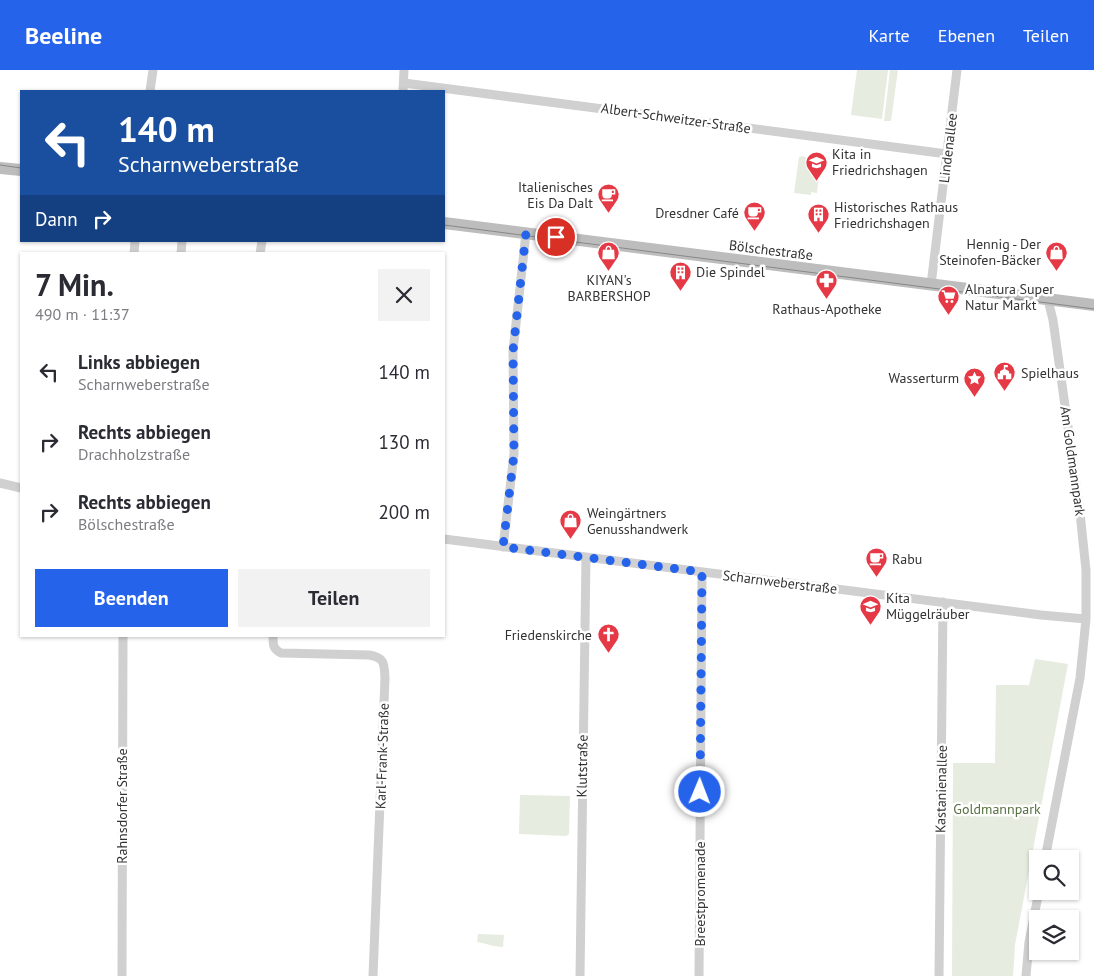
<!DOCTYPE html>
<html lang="de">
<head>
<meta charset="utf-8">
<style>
  body { margin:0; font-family:"PT Sans",sans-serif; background:#f2f2f3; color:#2b2b33; height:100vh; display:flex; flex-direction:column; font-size:19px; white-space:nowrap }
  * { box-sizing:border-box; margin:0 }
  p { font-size:16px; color:#7c7c81 }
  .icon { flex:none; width:28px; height:28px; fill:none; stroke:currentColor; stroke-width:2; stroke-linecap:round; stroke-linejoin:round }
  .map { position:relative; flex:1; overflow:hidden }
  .details { position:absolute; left:20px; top:182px; width:425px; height:385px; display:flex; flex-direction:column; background:#fff; border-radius:0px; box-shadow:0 1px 4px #0004 }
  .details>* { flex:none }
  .guide { position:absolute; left:20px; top:20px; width:425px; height:152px; border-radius:0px; box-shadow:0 1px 4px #0004; background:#1a4fa0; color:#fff; overflow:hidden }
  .buttons { position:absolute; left:1029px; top:780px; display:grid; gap:10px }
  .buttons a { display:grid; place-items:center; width:50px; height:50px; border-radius:0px; background:#fff; box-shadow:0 1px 4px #0004; font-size:25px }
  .pin { position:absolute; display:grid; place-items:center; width:42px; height:42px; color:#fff; margin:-21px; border:2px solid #fff; border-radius:50%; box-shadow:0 1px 5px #0007 }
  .me { position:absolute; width:55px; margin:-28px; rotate:1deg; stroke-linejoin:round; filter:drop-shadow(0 0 4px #0008) }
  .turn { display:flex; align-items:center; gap:18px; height:105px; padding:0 15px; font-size:22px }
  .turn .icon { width:65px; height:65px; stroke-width:2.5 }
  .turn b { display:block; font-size:35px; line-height:42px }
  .then { display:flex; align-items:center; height:48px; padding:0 15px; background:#0003; gap:10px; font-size:19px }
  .round { display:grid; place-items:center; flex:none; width:52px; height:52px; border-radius:0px; background:#f2f2f3 }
  .headline { display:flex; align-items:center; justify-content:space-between; height:85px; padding:0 15px }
  h1 { font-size:30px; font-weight:700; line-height:38px }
  .cta { display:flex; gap:10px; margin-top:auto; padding:10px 15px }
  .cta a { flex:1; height:58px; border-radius:0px; background:#2563eb; color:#fff; font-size:20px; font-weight:700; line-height:58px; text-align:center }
  .cta a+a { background:#f2f2f3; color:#2b2b33 }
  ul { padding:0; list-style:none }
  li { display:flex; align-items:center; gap:15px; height:70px; padding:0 15px }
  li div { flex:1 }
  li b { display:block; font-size:19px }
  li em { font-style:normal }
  header { display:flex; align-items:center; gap:30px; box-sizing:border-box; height:70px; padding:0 25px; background:#2563eb; color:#fff }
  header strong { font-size:24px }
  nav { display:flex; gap:28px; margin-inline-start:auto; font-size:18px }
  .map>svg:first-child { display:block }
  .green { fill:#e6ecdf }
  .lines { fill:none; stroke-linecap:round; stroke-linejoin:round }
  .street { stroke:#d0d0d0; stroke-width:9 }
  .secondary { stroke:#bdbdbd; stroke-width:12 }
  .tram { stroke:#888; stroke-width:1 }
  .route { stroke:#2563eb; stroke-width:9; stroke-dasharray:0 16.2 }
  .labels { text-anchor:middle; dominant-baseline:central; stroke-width:5; stroke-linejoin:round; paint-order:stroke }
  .street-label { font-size:14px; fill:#333; stroke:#fff }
  .poi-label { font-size:14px; fill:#333; stroke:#fff; text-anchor:start }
  .park-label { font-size:14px; fill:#56703f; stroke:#fff }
</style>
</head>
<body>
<header>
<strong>Beeline</strong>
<nav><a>Karte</a><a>Ebenen</a><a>Teilen</a></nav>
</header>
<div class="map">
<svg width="1094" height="906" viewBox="0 0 1094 906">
  <rect width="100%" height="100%" fill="#fff"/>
  <path class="green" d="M857,0h31l-6,49 -31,-4z
    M890,0h8l-7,51h-7z
    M803,86l9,5 -1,13 8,1 -2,18 -6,-1v3l-17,-2 5,-36z
    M1035,589l33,5 -53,281 -2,31h-61l1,-213h42l1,-78h33z
    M520,725l50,1 -1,38 -3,2 -47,-2z
    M478,864l26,1 -1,12c-11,0 -17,-4 -26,-5z"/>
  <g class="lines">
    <path class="street" d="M404,13l543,71
      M150,21l3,-21
      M403,21l1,-21
      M134,184l1,-13
      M181,184l1,-13
      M260,184l2,-13
      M931,215l26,-215
      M0,413l21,5
      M444,469l597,76 45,4
      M503,477l11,-93 -1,-103 13,-118
      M273,566c0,9 0,13 8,17l88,2c16,3 15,8 16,23l-12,298
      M1045,789l35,-181 6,-59v-49l-6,-57 -27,-193 -5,-20
      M122,906l1,-340
      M580,906l6,-419
      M699,906l3,-404
      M939,906l4,-374
      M1026,906l3,-34 10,-51"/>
    <path class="secondary" d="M0,98l21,2
      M444,153l650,82"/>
    <path class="tram" d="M0,95l21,3
      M444,155l650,84"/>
  </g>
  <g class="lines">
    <path class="route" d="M556,167l-30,-4 -13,118 1,103 -11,93 199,25 -2,220"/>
  </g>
  <defs>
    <symbol id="school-pin" viewBox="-11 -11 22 30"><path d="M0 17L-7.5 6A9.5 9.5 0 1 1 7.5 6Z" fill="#e63946" stroke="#fff"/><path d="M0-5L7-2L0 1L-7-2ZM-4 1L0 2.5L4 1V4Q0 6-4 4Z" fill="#fff"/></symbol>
    <symbol id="cafe-pin" viewBox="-11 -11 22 30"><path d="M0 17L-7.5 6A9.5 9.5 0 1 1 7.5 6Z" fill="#e63946" stroke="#fff"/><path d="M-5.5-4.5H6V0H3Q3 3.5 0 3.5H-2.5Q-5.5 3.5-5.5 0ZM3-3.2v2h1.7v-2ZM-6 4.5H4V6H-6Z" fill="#fff"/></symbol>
    <symbol id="building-pin" viewBox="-11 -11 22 30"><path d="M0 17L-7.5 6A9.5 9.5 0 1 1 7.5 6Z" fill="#e63946" stroke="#fff"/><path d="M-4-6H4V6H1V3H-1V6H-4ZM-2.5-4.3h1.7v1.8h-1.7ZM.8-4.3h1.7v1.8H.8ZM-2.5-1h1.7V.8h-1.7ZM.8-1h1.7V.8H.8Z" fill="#fff"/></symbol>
    <symbol id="shop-pin" viewBox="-11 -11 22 30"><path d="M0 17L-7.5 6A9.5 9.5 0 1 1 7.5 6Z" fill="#e63946" stroke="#fff"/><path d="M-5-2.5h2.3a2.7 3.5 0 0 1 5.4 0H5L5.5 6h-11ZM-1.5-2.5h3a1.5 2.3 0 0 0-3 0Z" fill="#fff"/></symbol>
    <symbol id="pharmacy-pin" viewBox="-11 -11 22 30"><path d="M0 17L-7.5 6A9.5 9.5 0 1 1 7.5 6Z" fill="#e63946" stroke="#fff"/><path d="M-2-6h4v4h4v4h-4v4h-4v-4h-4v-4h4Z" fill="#fff"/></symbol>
    <symbol id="supermarket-pin" viewBox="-11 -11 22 30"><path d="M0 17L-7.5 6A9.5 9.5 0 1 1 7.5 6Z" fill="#e63946" stroke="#fff"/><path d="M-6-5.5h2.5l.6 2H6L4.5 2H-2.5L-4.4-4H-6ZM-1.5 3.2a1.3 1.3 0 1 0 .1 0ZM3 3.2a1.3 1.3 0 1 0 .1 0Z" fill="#fff"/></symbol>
    <symbol id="civic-pin" viewBox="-11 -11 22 30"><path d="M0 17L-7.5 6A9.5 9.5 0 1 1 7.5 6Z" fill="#e63946" stroke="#fff"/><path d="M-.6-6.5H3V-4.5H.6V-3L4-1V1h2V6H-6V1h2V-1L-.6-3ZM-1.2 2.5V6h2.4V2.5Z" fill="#fff"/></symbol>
    <symbol id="sight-pin" viewBox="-11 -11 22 30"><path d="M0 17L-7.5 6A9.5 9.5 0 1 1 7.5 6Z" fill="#e63946" stroke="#fff"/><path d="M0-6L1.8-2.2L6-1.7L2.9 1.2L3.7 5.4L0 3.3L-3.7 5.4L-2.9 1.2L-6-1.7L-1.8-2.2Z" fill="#fff"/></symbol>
    <symbol id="church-pin" viewBox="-11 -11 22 30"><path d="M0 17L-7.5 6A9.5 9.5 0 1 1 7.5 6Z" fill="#e63946" stroke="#fff"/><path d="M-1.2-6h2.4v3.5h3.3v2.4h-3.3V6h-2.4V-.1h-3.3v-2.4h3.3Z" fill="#fff"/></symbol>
  </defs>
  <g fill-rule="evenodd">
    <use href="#school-pin" x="804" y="80" width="25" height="34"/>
    <use href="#cafe-pin" x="596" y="112" width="25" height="34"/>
    <use href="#cafe-pin" x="742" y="130" width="25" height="34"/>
    <use href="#building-pin" x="806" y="132" width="25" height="34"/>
    <use href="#shop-pin" x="596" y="170" width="25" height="34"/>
    <use href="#shop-pin" x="1044" y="170" width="25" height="34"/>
    <use href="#building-pin" x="668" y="190" width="25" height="34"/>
    <use href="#pharmacy-pin" x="814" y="198" width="25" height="34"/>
    <use href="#supermarket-pin" x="936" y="214" width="25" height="34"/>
    <use href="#civic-pin" x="992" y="290" width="25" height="34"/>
    <use href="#sight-pin" x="962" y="296" width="25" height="34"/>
    <use href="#shop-pin" x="558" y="438" width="25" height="34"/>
    <use href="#cafe-pin" x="864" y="476" width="25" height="34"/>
    <use href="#school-pin" x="858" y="524" width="25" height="34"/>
    <use href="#church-pin" x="596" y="552" width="25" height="34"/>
  </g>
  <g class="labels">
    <g class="street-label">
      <text transform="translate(676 48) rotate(8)">Albert-Schweitzer-Straße</text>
      <text transform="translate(948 78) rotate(-83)">Lindenallee</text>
      <text transform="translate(771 180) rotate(7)">Bölschestraße</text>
      <text transform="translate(1073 391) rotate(82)">Am Goldmannpark</text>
      <text transform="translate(780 512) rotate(7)">Scharnweberstraße</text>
      <text transform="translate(382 686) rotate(-88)">Karl-Frank-Straße</text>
      <text transform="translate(582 696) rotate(-89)">Klutstraße</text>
      <text transform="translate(941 719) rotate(-89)">Kastanienallee</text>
      <text transform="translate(122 736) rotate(-90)">Rahnsdorfer Straße</text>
      <text transform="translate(700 824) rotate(-90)">Breestpromenade</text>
    </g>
    <g class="poi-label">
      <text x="832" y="84">Kita in<tspan x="832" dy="16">Friedrichshagen</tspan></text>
      <text x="593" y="117" text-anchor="end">Italienisches<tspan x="593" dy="16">Eis Da Dalt</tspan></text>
      <text x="834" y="137">Historisches Rathaus<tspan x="834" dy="16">Friedrichshagen</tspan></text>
      <text x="739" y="143" text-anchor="end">Dresdner Café</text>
      <text x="1041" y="174" text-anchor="end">Hennig - Der<tspan x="1041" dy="16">Steinofen-Bäcker</tspan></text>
      <text x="696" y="202">Die Spindel</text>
      <text x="609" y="210" text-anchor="middle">KIYAN's<tspan x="609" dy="16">BARBERSHOP</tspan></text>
      <text x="965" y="219">Alnatura Super<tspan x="965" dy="16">Natur Markt</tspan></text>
      <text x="827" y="239" text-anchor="middle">Rathaus-Apotheke</text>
      <text x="1021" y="303">Spielhaus</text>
      <text x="959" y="308" text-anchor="end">Wasserturm</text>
      <text x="587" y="443">Weingärtners<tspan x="587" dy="16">Genusshandwerk</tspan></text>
      <text x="892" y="489">Rabu</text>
      <text x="886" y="528">Kita<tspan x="886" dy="16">Müggelräuber</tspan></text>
      <text x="592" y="565" text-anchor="end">Friedenskirche</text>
    </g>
    <g class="park-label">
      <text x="997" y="739">Goldmannpark</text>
    </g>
  </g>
</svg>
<div class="buttons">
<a><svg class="icon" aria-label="search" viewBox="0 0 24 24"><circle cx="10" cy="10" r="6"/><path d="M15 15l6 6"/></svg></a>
<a><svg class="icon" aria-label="layers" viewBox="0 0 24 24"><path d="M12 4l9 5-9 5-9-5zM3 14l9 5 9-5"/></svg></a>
</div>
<div class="pin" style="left:556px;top:167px;background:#d93025"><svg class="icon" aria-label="arrive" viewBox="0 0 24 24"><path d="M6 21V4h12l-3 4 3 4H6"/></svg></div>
<svg class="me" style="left:700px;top:722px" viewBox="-20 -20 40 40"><circle r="17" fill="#2563eb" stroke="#fff" stroke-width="3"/><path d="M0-11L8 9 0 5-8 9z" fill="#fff"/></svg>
<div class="guide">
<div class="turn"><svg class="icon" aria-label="left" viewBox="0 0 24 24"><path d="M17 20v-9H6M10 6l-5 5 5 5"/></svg><div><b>140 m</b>Scharnweberstraße</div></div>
<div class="then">Dann<svg class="icon" aria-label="right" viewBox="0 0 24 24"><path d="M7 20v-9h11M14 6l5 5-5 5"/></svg></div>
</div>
<section class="details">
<div class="headline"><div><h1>7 Min.</h1><p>490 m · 11:37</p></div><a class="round"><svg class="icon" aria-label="close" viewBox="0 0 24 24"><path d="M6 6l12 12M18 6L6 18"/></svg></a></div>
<ul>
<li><svg class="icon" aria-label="left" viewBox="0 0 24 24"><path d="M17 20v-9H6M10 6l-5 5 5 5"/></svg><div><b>Links abbiegen</b><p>Scharnweberstraße</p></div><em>140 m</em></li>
<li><svg class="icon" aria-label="right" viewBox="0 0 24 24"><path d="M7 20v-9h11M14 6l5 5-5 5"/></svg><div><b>Rechts abbiegen</b><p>Drachholzstraße</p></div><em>130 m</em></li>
<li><svg class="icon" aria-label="right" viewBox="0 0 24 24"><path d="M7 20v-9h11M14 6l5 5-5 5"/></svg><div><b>Rechts abbiegen</b><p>Bölschestraße</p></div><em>200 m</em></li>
</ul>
<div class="cta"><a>Beenden</a><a>Teilen</a></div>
</section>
</div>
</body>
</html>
